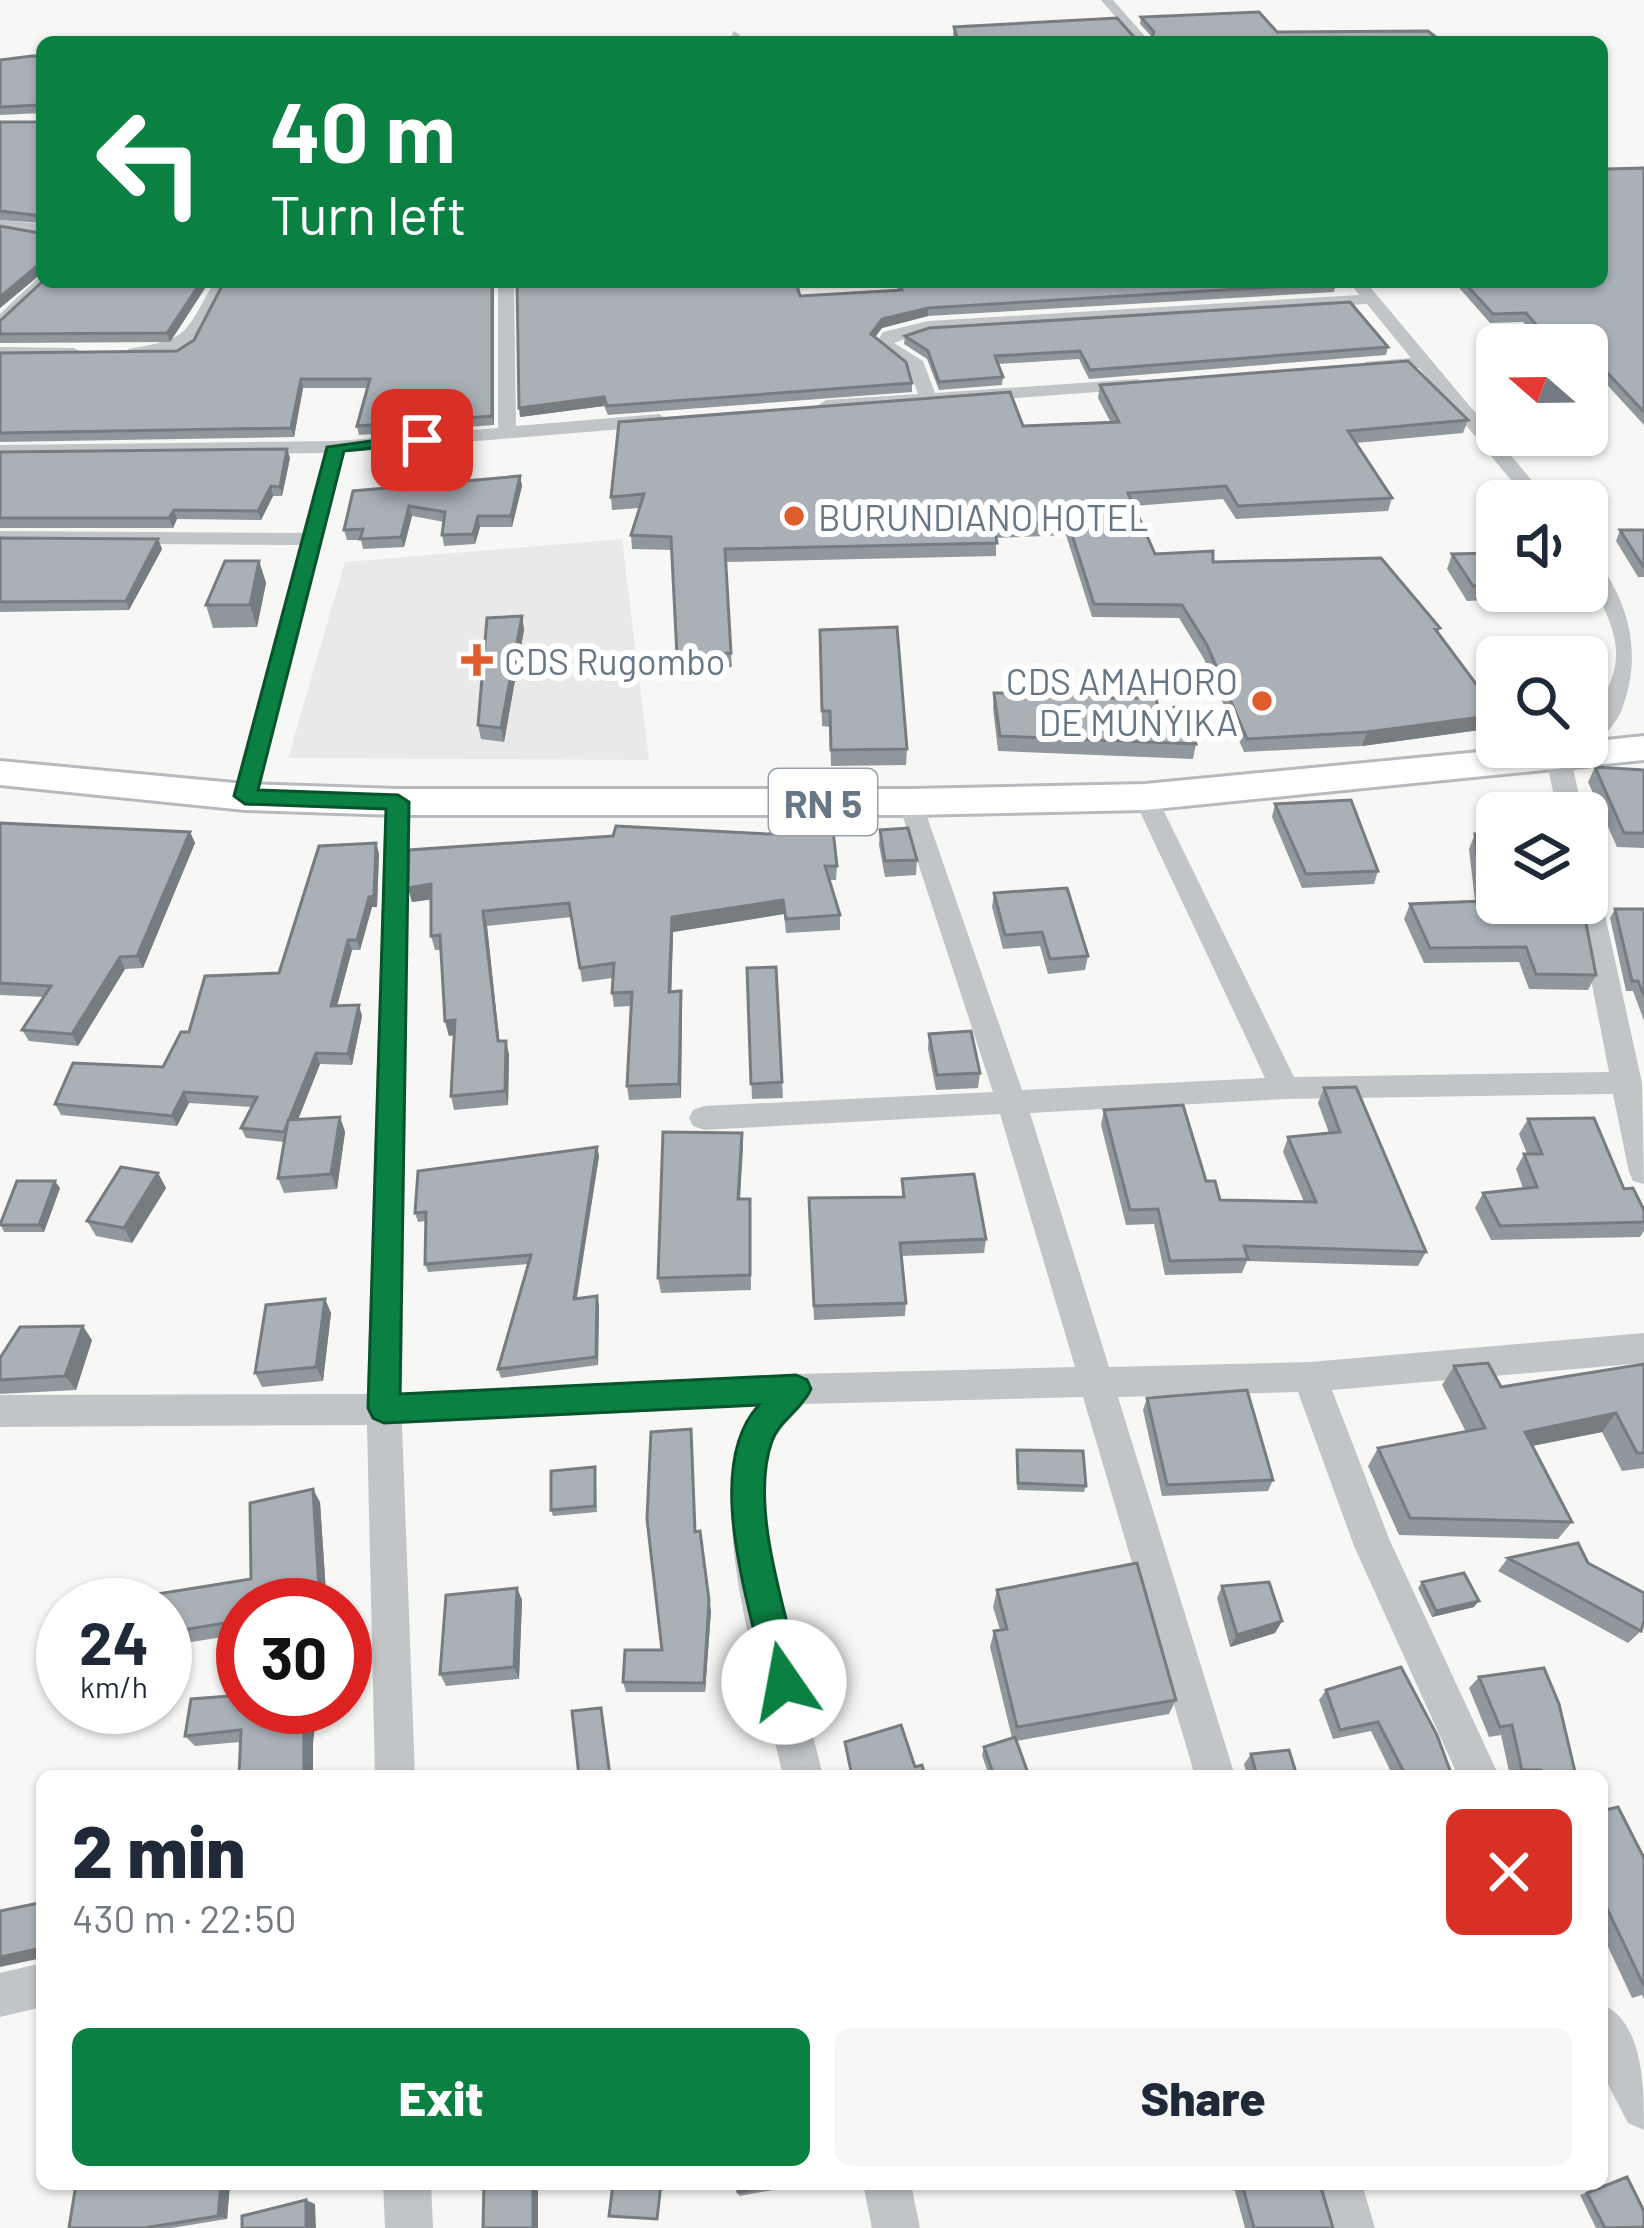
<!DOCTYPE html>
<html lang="en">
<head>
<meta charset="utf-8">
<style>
  body { margin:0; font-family:Barlow,sans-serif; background:#f6f6f7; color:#1f2937; height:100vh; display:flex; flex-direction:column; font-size:45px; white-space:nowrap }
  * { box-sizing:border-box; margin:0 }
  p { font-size:39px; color:#747a83 }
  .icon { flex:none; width:66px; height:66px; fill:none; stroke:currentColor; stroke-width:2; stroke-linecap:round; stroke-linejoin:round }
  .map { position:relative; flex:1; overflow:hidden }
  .drawer { position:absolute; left:36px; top:1770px; width:1572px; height:420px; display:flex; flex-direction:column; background:#fff; border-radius:18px; box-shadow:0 3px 9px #0004 }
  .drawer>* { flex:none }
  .banner { position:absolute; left:36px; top:36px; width:1572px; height:252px; border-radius:18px; box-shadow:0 3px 9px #0004; background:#0b8043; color:#fff; overflow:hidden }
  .needle { width:78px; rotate:290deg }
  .tools { position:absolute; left:1476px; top:324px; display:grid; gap:24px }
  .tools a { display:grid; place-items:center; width:132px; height:132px; border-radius:18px; background:#fff; box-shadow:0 3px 9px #0004; font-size:60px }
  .speed { position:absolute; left:36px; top:1578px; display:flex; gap:24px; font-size:60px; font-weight:700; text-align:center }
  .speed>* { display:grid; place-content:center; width:156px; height:156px; border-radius:50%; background:#fff; box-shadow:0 3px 9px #0004; line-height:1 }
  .speed small { font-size:30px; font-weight:400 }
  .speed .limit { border:18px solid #d22; background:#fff; color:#111 }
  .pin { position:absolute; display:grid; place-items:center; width:102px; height:102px; color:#fff; margin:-51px; border-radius:24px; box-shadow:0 6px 18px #0006 }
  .me { position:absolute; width:132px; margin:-66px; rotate:348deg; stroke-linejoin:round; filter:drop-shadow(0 0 9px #0008) }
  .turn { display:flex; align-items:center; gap:42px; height:252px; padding:0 36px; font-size:54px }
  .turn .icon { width:156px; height:156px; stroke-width:2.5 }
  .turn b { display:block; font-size:84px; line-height:102px }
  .round { display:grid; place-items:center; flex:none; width:126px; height:126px; border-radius:18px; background:#f6f6f7 }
  .overview { display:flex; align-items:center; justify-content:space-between; height:204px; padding:0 36px }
  h1 { font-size:72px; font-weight:800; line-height:90px }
  .button { display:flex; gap:24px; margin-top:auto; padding:24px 36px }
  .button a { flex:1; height:138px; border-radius:18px; background:#0b8043; color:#fff; font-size:48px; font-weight:800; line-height:138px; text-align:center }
  .button a+a { background:#f6f6f7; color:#1f2937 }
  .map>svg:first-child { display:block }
  .built { fill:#e8e9e8 }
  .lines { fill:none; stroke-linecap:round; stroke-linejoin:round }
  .stream { stroke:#bbc5ca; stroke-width:6 }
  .primary-casing { stroke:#b6babe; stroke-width:6 }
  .street { fill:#c1c5c8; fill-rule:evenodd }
  .primary { fill:#fff; fill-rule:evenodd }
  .wall { fill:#91989d }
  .shaded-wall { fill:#767c80 }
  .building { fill:#a9b1b7; stroke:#767c80; stroke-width:3 }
  .route { fill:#0b8043; stroke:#07532c; stroke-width:3 }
  .poi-dot { fill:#df5d2d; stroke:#fff; stroke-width:4.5 }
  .labels { text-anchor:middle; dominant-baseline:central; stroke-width:12; stroke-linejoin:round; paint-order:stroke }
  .far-poi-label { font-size:36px; fill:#677785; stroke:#fff; text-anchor:start }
  .shield { fill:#fff; stroke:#95a0aa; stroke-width:3 }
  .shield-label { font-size:39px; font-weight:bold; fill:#677785 }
</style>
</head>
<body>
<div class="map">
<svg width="1644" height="2228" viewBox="0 0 1644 2228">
  <rect width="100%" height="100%" fill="#f7f8f5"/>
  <path class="built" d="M622,539l27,221 -361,-2 57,-196z"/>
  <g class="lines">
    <path class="stream" d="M0,223l42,4"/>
    <defs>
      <path id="primary" d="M1644,736v24l-499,50 -235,5h-513l-152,-5 -245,-25v-24l245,23 152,5h513l235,-5 387,-37h55v-5z"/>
    </defs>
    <use href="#primary" class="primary-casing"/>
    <path class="street" d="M1101,0h12l37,42h-13z
      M734,31l6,4v7h-12z
      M0,223l42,4v10l-42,-4z
      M42,274v8h6l-48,47v-15z
      M214,282h16c-24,45 -44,83 -102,75v-8c61,-10 56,-14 86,-67z
      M498,282h16l2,144 143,-12 9,6 -9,6 -315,26 -87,345 -12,8 -9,-2 -3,-6 67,-252 -300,-2v-12l303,2 22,-80 -325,4v-12l336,-4 162,-13z
      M1366,282l183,219h-21l-109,-133 -54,2v-8l46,-4 -44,-54 -439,27 -34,12 29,18 12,32 202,-14 9,5 -9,5 -311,23 -9,-6 9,-6 92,-6 -9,-26 -34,-23 8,-13 45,-11 431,-26 -8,-11z
      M0,347l74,1 9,5 -9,5 -74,-1z
      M1587,553l7,2c36,49 50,101 26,159 -8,13 -18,28 -33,32 0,-34 31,-57 29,-96 -2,-36 -29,-63 -29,-97z
      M1556,747h30l-15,12 12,54h-26l-11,-57z
      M1145,789l12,8 137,280 315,-5 -33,-169h11v-20l13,9 42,191 2,101 -11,-3 -4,-9 -16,-78 -328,5 -255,14 79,254 201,-5 334,-29v30l-312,27 58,151 109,235h-41l-104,-230 -56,-154 -180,5 117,379h-40l-112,-379 -279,7c-12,13 -28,27 -33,44 -21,82 33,244 52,328h-40c-21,-95 -88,-286 -26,-370l-355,18 13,352h-40l-8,-351 -367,2v-32l367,-1 18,-592 12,-8 12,8 -7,591 394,-19 279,-7 -75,-253 -296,16 -11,-4 -4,-8 4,-8 11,-4 289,-14 -95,-290 12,-8 12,8 100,288 243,-12 -132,-281z
      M42,1963v44l-42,10v-44z
      M1602,2004c42,19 42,83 42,126l-16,-7 -26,-50z
      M383,2184h48l2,44h-48z
      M863,2184h48l9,44h-48z
      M1314,2184h48l13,44h-48z"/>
    <use href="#primary" class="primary"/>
  </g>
  <path class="wall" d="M1141,17l136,15 165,10h-486l-3,-8 1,-7 197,12 1,-2 -12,-13z
    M42,56v57l-42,2v-55z
    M42,115v158l-42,35v-82l39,7 2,-10 -41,-3v-98h40z
    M1644,168v257l-57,-62v-18h-44l-20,-23 -33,1 -36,-41h148l4,-113z
    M42,282h167l-39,60 -170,1v-22z
    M494,282v143l-135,10 -2,-9 11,-38h-65l-9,49 -294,5v-89l177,-2z
    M896,282h439l1,1 -2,9 -406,24 -46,12 -7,9 37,46v9l-304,23 -4,-9 -84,11 280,-121 98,-6z
    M905,336l483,11 -2,8 -297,24 -10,-20 -81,5 5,13 -1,8 -63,5 -12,-31 -23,-15z
    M1100,385l368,35 -5,13 -107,10 36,55 -4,13 -152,8 -13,-20 -89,7 21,48 58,8 227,66 -2,5 56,95 -132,18 -118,6 -40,-93 -25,-41 -87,-1 -26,-82 -70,3v18l-271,6 7,105 -54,2 -6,-119 -40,-1 -1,-14 9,-27 -28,2 -1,-13 412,-71 88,-3 -13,-25z
    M287,449l3,9 -8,38h-9l-12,24 -84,-1 -4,9h-173v-76z
    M520,476l2,10 -10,41h-32l-5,17 -31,2 -2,-11 2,-13 -32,-6 -8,31 -41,2 -2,-9h-14l-3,-10 9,-39z
    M1620,530h24v47h-6l-22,-36z
    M0,538l158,1 4,10 -33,61 -129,2z
    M1497,553v38h19l-3,8 -46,2 -20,-32 5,-15z
    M259,561l7,22 -9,44 -44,1 -7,-23z
    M522,616l2,14 -20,112 -23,-3 -3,-14z
    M820,630l87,119 -1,16 -75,1 -1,-39 -8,-1z
    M994,693l112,5 52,10 38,36 -3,15 -195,-8 -5,-43z
    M1595,767l49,2v79l-27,-1 -29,-65z
    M1275,804l103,67 -4,13 -72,4 -30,-71z
    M0,823l190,9 5,11 -52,125 -18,1 -47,77 -49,-5 -7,-11 22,-33 -44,-2z
    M880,830l37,30 -1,15 -31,2 -6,-32z
    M1475,834l121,141 -8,15 -59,-1 -10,-27 -95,1 -20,-44 6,-15 65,-3 -6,-52z
    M376,843l3,11 -2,53h-5l-12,43h-8l-15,56 25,10 -10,49 -32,-1 -22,55 42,-2 5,15 -8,57 -53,4 -6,-15 6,-36 -38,-4 -5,-10 11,-21 -63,-4 -12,23 -116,-11 -6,-11 108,-37 26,-35 90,-59z
    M837,866l-1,14h-7l11,35v15l-54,3 -2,-19 -111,18 -2,60 11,13 -1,93 -52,2 -2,-14 4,-80 -17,1 -2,-14 1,-15 -31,4 -10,-65 -85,9 12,115h7l3,14 -1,50 -54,5 -3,-14 3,-61 -5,1 -4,-15 -5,-71h-5l-4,-14v-37l-19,3 -4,-14z
    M994,893l94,63 -3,14 -37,4 -8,-28 -37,3 -11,-42z
    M1615,909h29v112l-11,-30h-7l-16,-73z
    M776,967l7,131 -31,1 -5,-131z
    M929,1034l51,39 -2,15 -42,2 -8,-41z
    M1324,1088l102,164 -8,14 -171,-5 -5,12 -77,2 -11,-51 -28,1 -25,-100 3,-15 116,90 84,2 -21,-50 5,-15 41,-4 -11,-30z
    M1528,1119l96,70 20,21v21l-4,6 -149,3 -16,-32 8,-15 40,-5 -7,-19 8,-15h3l-8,-20z
    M742,1133l-2,66h10l1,91 -90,3 -3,-15z
    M597,1147l2,9 -22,142 22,7 -1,60 -97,13 -3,-9 31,-105 -101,8 -3,-8v-43l-7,1 -3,-9z
    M158,1173l8,15 -34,55 -36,-7 -9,-15z
    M902,1179l84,60 -2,14 -83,3 5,47 -1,13 -91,4 -5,-122 93,-1z
    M60,1188l-16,44h-40l-4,-9z
    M325,1299l6,14 -8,68 -61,6 -7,-14z
    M92,1340l-16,50 -76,4v-36z
    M1644,1364v104l-22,3 -20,-39 -70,14 40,76 -14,17 -159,-4 -31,-69 10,-18 88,-16 -24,-47 12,-19 47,21z
    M1147,1398l126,82 -5,11 -106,5 -19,-86z
    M691,1429l5,102h4l11,80 -6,81h-79l-3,-10 39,-32z
    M1017,1450l69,36 -2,6 -67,-2z
    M595,1467l2,45 -44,4 -2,-6z
    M320,1502l6,91 5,8 -88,4v29l-78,12v-41l86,-26z
    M1508,1558l80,5 53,68 -13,12 -130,-72z
    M1422,1582l52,25 -42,10 -14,-29z
    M1222,1586l60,35 -7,12 -45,14 -13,-49z
    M517,1588l5,12 -3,79 -73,7 -6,-12z
    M997,1590l179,110 -7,14 -153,27 13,35h-40l-7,-21 2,-8 28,-9 -22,-91 4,-16 6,-1 -7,-23z
    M1401,1667l51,109h-59l-22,-45 -38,8 -14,-39 7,-10z
    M1479,1677l97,99h-66l-9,-41 -12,2 -20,-49z
    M191,1699l122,45 -73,-2 -45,4 -10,-10z
    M1251,1754l46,22h-50l-3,-12z
    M1602,1811l42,47v141l-2,-4 -10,3 -30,-64z
    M1619,2179l23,49h-46l-16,-33z
    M230,2184l-3,35 -56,9h-102z
    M737,2184h70l-68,12z
    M1233,2184h87l13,44h-88z"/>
  <path class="shaded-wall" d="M42,262v11l-42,35v-11z
    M201,282h8l-39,60 -3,-9z
    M492,282h2v143l-2,-9z
    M928,308v8l-46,12 -11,15v-9l11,-15z
    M301,379l2,9 -9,49 -3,-9z
    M604,397v9l-84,11 -1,-9z
    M287,449l3,9 -8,38 -2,-9z
    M520,476l2,10 -10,41 -1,-11z
    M271,486l2,10 -12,24 -3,-9z
    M409,506l3,10 -8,31 -3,-10z
    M174,510l3,9 -4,9 -4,-10z
    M478,516l2,11 -5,17 -2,-10z
    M158,539l4,10 -33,61 -3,-9z
    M259,561l7,22 -9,44 -7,-22z
    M522,616l2,14 -20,112 -3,-14z
    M1497,715l-3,13 -132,18 5,-14z
    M190,832l5,11 -52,125 -6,-12z
    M376,843l3,11 -2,53h-5l-12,43 -3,-10z
    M431,884l4,15 -23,3 -4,-14z
    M783,900l1,14 -111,18 -2,74 -2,-14 3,-75z
    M483,911l4,15 14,129 -3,-14z
    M348,940l4,10 -18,67 -3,-11z
    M120,957l5,12 -47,77 -6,-12z
    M681,991l1,14 -1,93 -2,-14z
    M359,1005l3,11 -10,49 -4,-11z
    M455,1020l3,14 -9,2 -4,-15z
    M506,1041l3,14 -1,50 -3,-14z
    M316,1053l4,11 -31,79 -5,-11z
    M184,1092l5,11 -12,23 -5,-10z
    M340,1117l5,15 -8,57 -6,-15z
    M742,1133l1,15 -4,66 -1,-15z
    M597,1147l2,9 -24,151 -1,-8z
    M158,1173l8,15 -34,55 -8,-15z
    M55,1181l5,7 -16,44 -5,-7z
    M597,1296l2,9 -1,60 -2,-8z
    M325,1299l6,14 -8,68 -7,-14z
    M83,1326l9,14 -16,50 -11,-14z
    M1616,1413l-14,19 -90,18 13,-18z
    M313,1489l7,13 6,91 5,8 -1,4h-9l-2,-16z
    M517,1588l5,12 -3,79 -5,-12z
    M709,1600l2,11 -6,81 -1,-9z
    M1479,1601l-5,6 -42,10 4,-6z
    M1282,1621l-7,12 -45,14 7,-12z
    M308,1707h9l-4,37v32h-9v-43z
    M42,1948v10l-42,9v-10z
    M221,2184h9l-3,35 -9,-3z
    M533,2184h5v44h-5z
    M306,2200l9,4 1,24h-10z"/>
  <path class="building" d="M1259,12l18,20 151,-1 14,11h-484l-4,-15 163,-9 18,20 16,1 3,-7 -13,-15z
    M32,56h10v52l-3,-3 -39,2v-47z
    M42,115v101l-42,-5v-89h40z
    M1602,166l4,3 38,-1v244l-57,-61v-6h-33l-28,-32 -33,1 -29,-32h138z
    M42,218v44l-42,35v-71l39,7z
    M42,282h159l-34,51 -167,1v-13z
    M224,282h268v134l-135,10 13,-47h-69l-10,49 -291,5v-80l177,-2 17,-11z
    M517,282h279l4,14 102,-6 -3,-8 437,1 -408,25 -46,11 -11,15 35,28 6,21 -305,23 -3,-9 -85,11z
    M1350,302l38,45 -298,23 -10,-19 -85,5 8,21 -64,5 -11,-31 -23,-15 24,-8z
    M1408,361l60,59 -120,11 44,67 -154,8 -12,-20 -98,7 27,61 58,-3v11l168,-4 59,70 -5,1 62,83v3l-130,17 -120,7 -40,-94 -25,-40 -88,-1 -26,-82 -74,3 3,18 -272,6 6,104 -54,3 -6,-119 -40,-2 13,-41 -33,3 8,-75 391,-30 13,34 96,-4 -19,-37z
    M287,449l-7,38 -9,-1 -13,25 -84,-1 -5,8h-169v-66z
    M520,476l-9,40h-33l-5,18 -31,1 3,-23 -36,-6 -8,31 -41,2 3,-10 -19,1 9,-39z
    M1620,530h24v36h-1z
    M0,538l158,1 -32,62 -126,1z
    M1497,553v32l-24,1 -21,-32z
    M225,561h34l-9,44h-44z
    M522,616l-21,112 -23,-3 9,-107z
    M897,627l10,122 -76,1 -1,-39h-8l-2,-81z
    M994,693h112v5h50l2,10 26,-1 12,37 -196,-8z
    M1595,767l49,3v63h-20z
    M1351,800l27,71 -72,3 -31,-70z
    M0,823l190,9 -53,124 -17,1 -48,77 -50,-4 29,-44 -51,-3z
    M616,826l151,8 66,-4 4,36h-12l15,49 -54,4 -3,-19 -111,17 -3,75 12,-1 -2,93 -52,2 5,-94 -20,1 2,-30 -34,5 -11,-65 -86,8 15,130h8l-1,50 -54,5 4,-76 -10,1 -5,-86 -9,1v-52l-23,4 1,-38 204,-14z
    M908,828l9,32 -32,1 -5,-31z
    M1475,834l22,3v66h85l14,72 -60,-1 -10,-27 -96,1 -20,-44 73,-3z
    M376,843l-2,53 -5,1 -12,43h-9l-17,66 28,-1 -11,49 -32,-1 -32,79 -43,-4 16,-31 -73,-5 -12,24 -117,-12 18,-41 90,4 18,-35h8l16,-56 74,-3 40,-127z
    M1067,888l21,68 -38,3 -8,-27 -37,3 -11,-42z
    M1615,909h29v87l-6,-15h-6z
    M776,967l6,115 -31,2 -4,-116z
    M971,1031l9,42 -43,2 -8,-41z
    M1356,1087l70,165 -182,-6 4,13 -78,2 -12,-52 -28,1 -26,-100 79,-5 23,76h9l5,19 96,2 -28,-65 52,-5 -16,-44z
    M340,1117l-9,57 -53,4 10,-58z
    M1594,1118l30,71 9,-1 11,22v12l-144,4 -17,-33 54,-6 -13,-33h18l-14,-35z
    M663,1132l79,1 -4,66h12v76l-92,3z
    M597,1147l-23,152 23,-3 -1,61 -98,12 33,-114 -106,9 1,-52 -11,1 3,-42z
    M121,1167l37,6 -34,55 -37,-7z
    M974,1174l12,65 -86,4 6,60 -92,3 -5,-108 95,-1 -2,-18z
    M17,1181h38l-16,44h-39z
    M325,1299l-9,68 -61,6 11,-68z
    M83,1326l-18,50 -65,4v-22l20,-31z
    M1488,1363l13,24 143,-23v89h-7l-21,-40 -91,19 47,90 -162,-4 -32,-70 107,-20 -31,-62z
    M1247,1390l26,90 -106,5 -20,-87z
    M691,1429l4,103 5,-1 9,69 -5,83 -81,-1 2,-32h37l-15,-131 4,-87z
    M1017,1450l66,1 3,35 -68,-3z
    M595,1467v39l-44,4v-39z
    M313,1489l6,100h5l-3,16h-78v15l-78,13v-28h-59l1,-3 144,-23 -1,-76z
    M1578,1543l10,20 56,30v28l-3,10 -133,-73z
    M1137,1563l39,137 -159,27 -23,-96 13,-2 -10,-39z
    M1464,1573l15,28 -43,10 -14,-29z
    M1269,1582l13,39 -45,14 -15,-49z
    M517,1588l-3,79 -74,7 6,-79z
    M1401,1667l36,68 15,41h-46l-28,-54 -38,8 -14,-40z
    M1544,1668l15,36 17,72h-32l-3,-6h-19l-10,-45 -12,2 -21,-50z
    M243,1695v12h65l-4,26v43h-65l2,-46 -56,6 6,-37z
    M601,1708l9,68h-31l-7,-65z
    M901,1725l14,42 7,-2 3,11h-73l-7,-34z
    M1015,1737l14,39h-35l-10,-29z
    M1289,1750l8,26h-40l-6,-22z
    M1618,1807l26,51v128l-42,-88v-87z
    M42,1878v70l-42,9v-46l39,-8z
    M1627,2177l17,34v16l-39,1 -18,-35z
    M76,2184h145l-3,32 -74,12h-75z
    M484,2184h49v44h-50z
    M613,2184h48l-4,35 -48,-3z
    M737,2184h46l-45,8z
    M1242,2184h78l13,44h-79z
    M306,2200v28h-64v-12z"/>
  <path class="route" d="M422,434l6,9 -84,8 -86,339 140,5 11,7 -9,592 396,-19 11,5 4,9c-9,21 -32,31 -39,52 -24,65 15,174 30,241l-5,13 -13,5 -13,-5 -5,-13c-15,-74 -65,-215 -7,-277l-375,18 -11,-5 -5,-10 18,-599 -141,-5 -11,-8 93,-349z"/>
  <g class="poi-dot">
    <circle cx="794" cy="516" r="12"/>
    <path d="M471 642h12v12h12v12h-12v12h-12v-12h-12v-12h12z"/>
    <circle cx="1262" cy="701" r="12"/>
  </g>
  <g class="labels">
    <g class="far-poi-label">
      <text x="818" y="516">BURUNDIANO HOTEL</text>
      <text x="504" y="660">CDS Rugombo</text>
      <text x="1238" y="680" text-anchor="end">CDS AMAHORO<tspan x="1238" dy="41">DE MUNYIKA</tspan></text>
    </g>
    <rect class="shield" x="769" y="769" width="108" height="66" rx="9"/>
    <g class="shield-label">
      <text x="823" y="802">RN 5</text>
    </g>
  </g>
</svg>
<div class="tools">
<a><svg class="needle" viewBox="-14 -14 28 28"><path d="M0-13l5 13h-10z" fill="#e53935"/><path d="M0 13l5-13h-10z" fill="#747a83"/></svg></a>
<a><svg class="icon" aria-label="sound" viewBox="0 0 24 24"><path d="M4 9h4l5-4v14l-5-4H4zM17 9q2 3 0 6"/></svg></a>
<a><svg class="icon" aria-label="search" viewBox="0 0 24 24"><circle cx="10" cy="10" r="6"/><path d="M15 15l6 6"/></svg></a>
<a><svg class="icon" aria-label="layers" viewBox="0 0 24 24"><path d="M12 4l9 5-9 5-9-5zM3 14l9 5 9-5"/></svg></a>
</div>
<div class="speed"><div>24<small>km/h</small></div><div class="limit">30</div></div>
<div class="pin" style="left:422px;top:440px;background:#d93025"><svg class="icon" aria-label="arrive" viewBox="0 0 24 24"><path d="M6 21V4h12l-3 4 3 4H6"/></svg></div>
<svg class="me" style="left:784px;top:1682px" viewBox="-20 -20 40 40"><circle r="19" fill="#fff"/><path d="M0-13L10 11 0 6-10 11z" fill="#0b8043"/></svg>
<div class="banner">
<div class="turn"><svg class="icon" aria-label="left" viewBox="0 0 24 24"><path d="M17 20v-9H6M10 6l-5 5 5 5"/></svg><div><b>40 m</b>Turn left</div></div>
</div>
<section class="drawer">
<div class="overview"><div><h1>2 min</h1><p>430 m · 22:50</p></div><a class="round" style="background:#d93025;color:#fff"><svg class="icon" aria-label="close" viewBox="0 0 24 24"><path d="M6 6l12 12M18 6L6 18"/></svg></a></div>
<div class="button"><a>Exit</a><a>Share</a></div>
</section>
</div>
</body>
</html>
